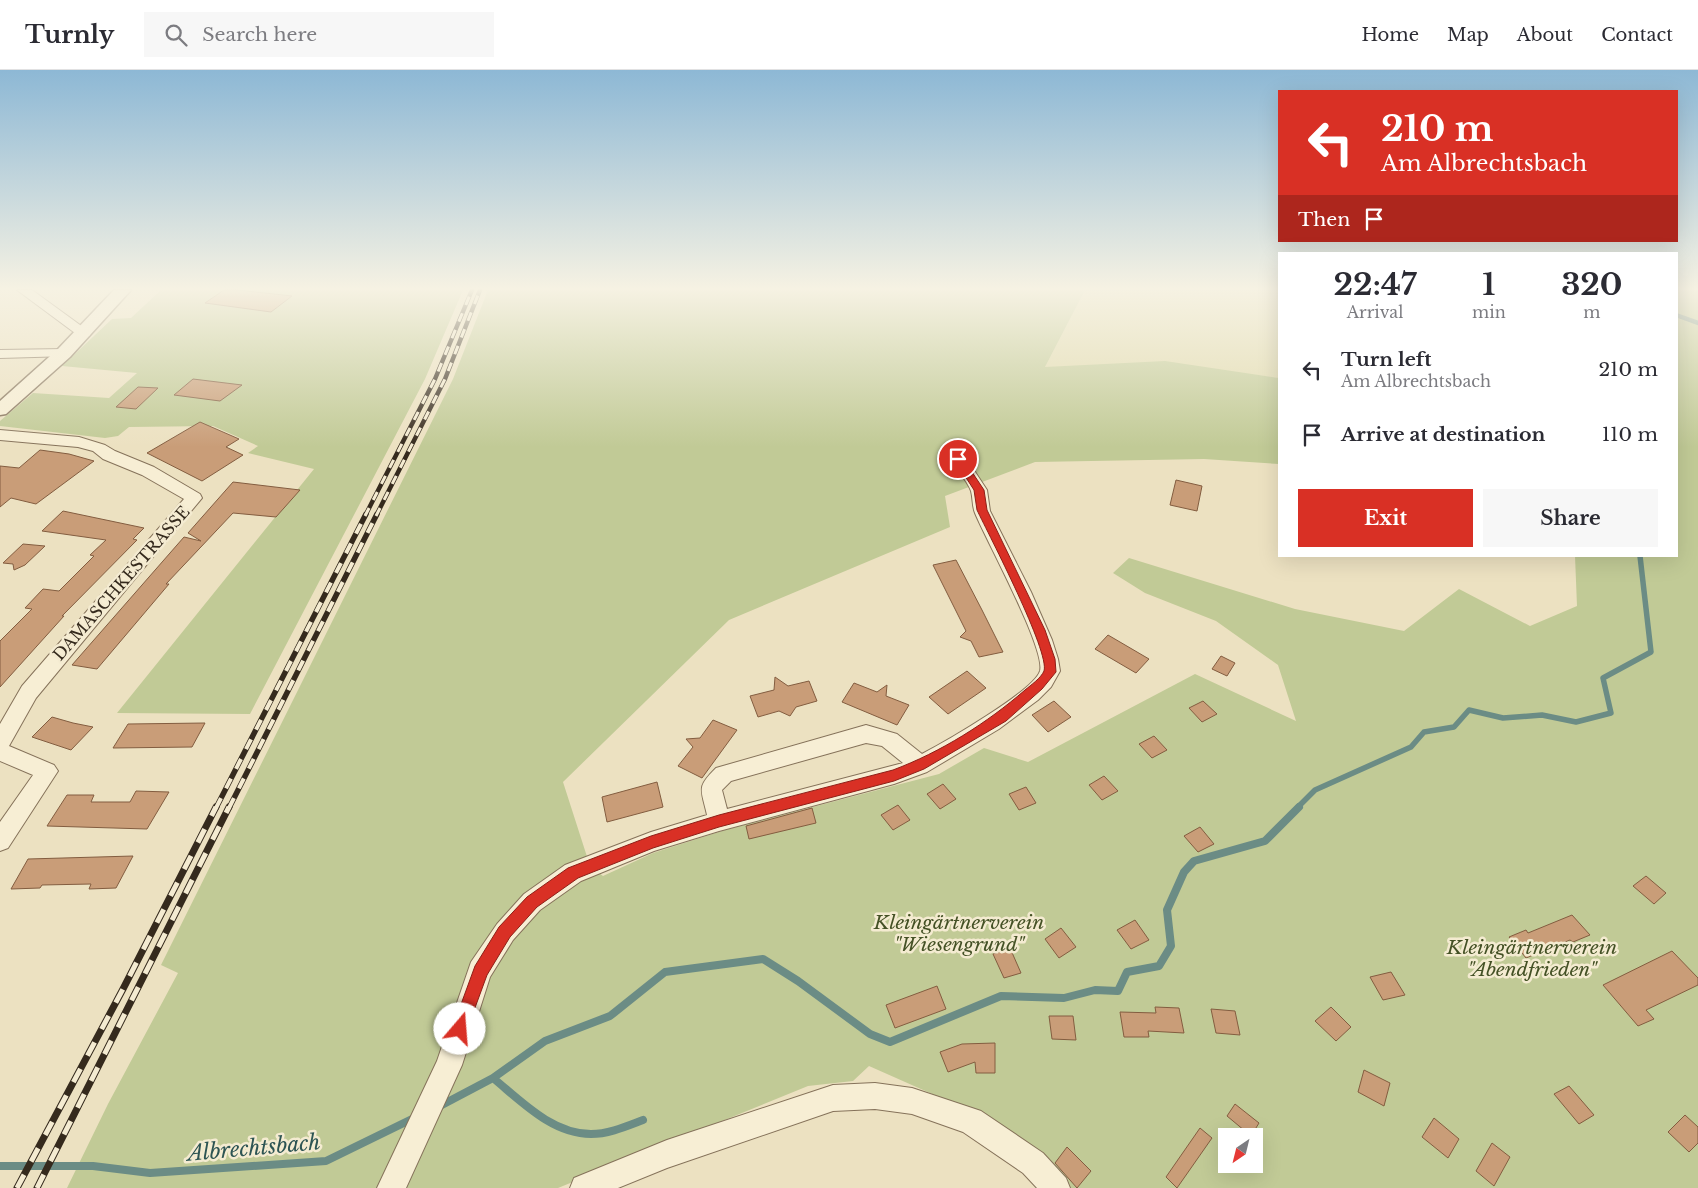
<!DOCTYPE html>
<html lang="en">
<head>
<meta charset="utf-8">
<style>
  body { margin:0; font-family:"Libre Baskerville",serif; background:#f7f7f7; color:#2b2b33; height:100vh; display:flex; flex-direction:column; font-size:19px; white-space:nowrap }
  * { box-sizing:border-box; margin:0 }
  p { font-size:16px; color:#7c7c81 }
  .icon { flex:none; width:28px; height:28px; fill:none; stroke:currentColor; stroke-width:2; stroke-linecap:round; stroke-linejoin:round }
  .map { position:relative; flex:1; overflow:hidden }
  .panel { position:absolute; left:1278px; top:182px; width:400px; height:305px; display:flex; flex-direction:column; background:#fff; border-radius:0px; box-shadow:0 5px 20px #0002 }
  .panel>* { flex:none }
  .hud { position:absolute; left:1278px; top:20px; width:400px; height:152px; border-radius:0px; box-shadow:0 5px 20px #0002; background:#d93025; color:#fff; overflow:hidden }
  .needle { width:32px; rotate:215deg }
  .controls { position:absolute; left:1218px; top:1058px; display:grid; gap:10px }
  .controls a { display:grid; place-items:center; width:45px; height:45px; border-radius:0px; background:#fff; box-shadow:0 5px 20px #0002; font-size:25px }
  .pin { position:absolute; display:grid; place-items:center; width:42px; height:42px; color:#fff; margin:-21px; border:2px solid #fff; border-radius:50%; box-shadow:0 1px 5px #0007 }
  .me { position:absolute; width:55px; margin:-28px; rotate:18deg; stroke-linejoin:round; filter:drop-shadow(0 0 4px #0008) }
  .turn { display:flex; align-items:center; gap:18px; height:105px; padding:0 20px; font-size:22px }
  .turn .icon { width:65px; height:65px; stroke-width:2.5 }
  .turn b { display:block; font-size:35px; line-height:42px }
  .then { display:flex; align-items:center; height:48px; padding:0 20px; background:#0003; gap:10px; font-size:19px }
  .eta { display:flex; justify-content:space-evenly; align-items:center; height:85px; text-align:center }
  .eta b { font-size:30px; font-weight:800; line-height:35px }
  .button { display:flex; gap:10px; margin-top:auto; padding:10px 20px }
  .button a { flex:1; height:58px; border-radius:0px; background:#d93025; color:#fff; font-size:20px; font-weight:800; line-height:58px; text-align:center }
  .button a+a { background:#f7f7f7; color:#2b2b33 }
  ul { padding:0; list-style:none }
  li { display:flex; align-items:center; gap:15px; height:65px; padding:0 20px }
  li div { flex:1 }
  li b { display:block; font-size:19px }
  li em { font-style:normal }
  header { display:flex; align-items:center; gap:30px; box-sizing:border-box; height:70px; padding:0 25px; background:#fff; border-bottom:1px solid #e1e1e2 }
  header strong { font-size:24px }
  nav { display:flex; gap:28px; margin-inline-start:auto; font-size:18px }
  .search { width:350px; height:45px; background:#f7f7f7; display:flex; align-items:center; gap:12px; box-sizing:border-box; padding:0 18px; border-radius:0px; color:#7c7c81; font-size:19px }
  .map>svg:first-child { display:block }
  .farmland { fill:#e1dbaf }
  .green { fill:#c1ca96; fill-rule:evenodd }
  .lines { fill:none; stroke-linecap:round; stroke-linejoin:round }
  .stream-far2 { stroke:#6b8c85; stroke-width:4.5 }
  .stream-far1 { stroke:#6b8c85; stroke-width:5.5 }
  .stream { stroke:#6b8c85; stroke-width:8 }
  .building { fill:#c99d78; stroke:#835d40 }
  .minor-casing { stroke:#85725a; stroke-width:2 }
  .tertiary-casing { stroke:#85725a; stroke-width:3 }
  .minor { fill:#f7eed4; fill-rule:evenodd }
  .tertiary { fill:#f7eed4; fill-rule:evenodd }
  .rail-far2-casing { stroke:#352a1d; stroke-width:4.5 }
  .rail-far1-casing { stroke:#352a1d; stroke-width:5.5 }
  .rail-casing { stroke:#352a1d; stroke-width:7 }
  .rail-far2 { stroke:#f4ebd1; stroke-width:3; stroke-dasharray:9; stroke-linecap:butt }
  .rail-far1 { stroke:#f4ebd1; stroke-width:4; stroke-dasharray:11; stroke-linecap:butt }
  .rail { stroke:#f4ebd1; stroke-width:5; stroke-dasharray:15; stroke-linecap:butt }
  .route { fill:#d93025; stroke:#8d1f18 }
  .labels { text-anchor:middle; dominant-baseline:central; stroke-width:5; stroke-linejoin:round; paint-order:stroke }
  .street-label { font-size:16px; fill:#352a1d; stroke:#f4ebd1 }
  .near-park-label { font-size:19px; font-style:italic; fill:#445125; stroke:#f4ebd1 }
  .near-water-label { font-size:21px; font-style:italic; fill:#2d5453; stroke:#f4ebd1 }
</style>
</head>
<body>
<header>
<strong>Turnly</strong>
<div class="search"><svg class="icon" aria-label="search" viewBox="0 0 24 24"><circle cx="10" cy="10" r="6"/><path d="M15 15l6 6"/></svg>Search here</div>
<nav><a>Home</a><a>Map</a><a>About</a><a>Contact</a></nav>
</header>
<div class="map">
<svg width="1698" height="1118" viewBox="0 0 1698 1118">
  <rect width="100%" height="100%" fill="#ece1c1"/>
  <path class="farmland" d="M1085,220h194v88l-38,-5 -196,-6z"/>
  <path class="green" d="M161,220h302l-38,89 -175,335 -133,-1 197,-244 -66,-16 10,-7 -45,-20 -84,1 -11,9 -13,2 -105,-12v-5l33,-28 76,5 28,-25 -75,-7 50,-47 19,-1z
    M488,220h597l-40,77 120,-6 114,17v86l-75,-5 -169,3 -90,34 5,31 -221,93 -166,162 27,84 13,10 50,-23 72,-23 214,-56 45,-26 44,14 167,-88 101,47 -18,-56 -62,-44 -71,-28 -32,-20 16,-15 166,51 109,22 55,-42 71,37 47,-20 -2,-50h101v-266h22v898h-633l-90,-75 -106,-47 -16,15 -45,5 -250,102h-491l41,-84 70,-131 -17,-8 292,-586zM1226,1066h28v28h-28z"/>
  <g class="lines">
    <path class="stream-far2" d="M1676,245l22,8"/>
    <path class="stream-far1" d="M1297,738l18,-18 96,-43 13,-15 30,-5 15,-17 34,8 39,-3 34,7 35,-9 -8,-35 48,-26 -11,-96"/>
    <path class="stream" d="M493,1008c28,23 59,56 98,56 18,0 36,-8 52,-14
      M438,1037l55,-29 52,-37 65,-25 55,-44 98,-13 35,22 72,53 20,8 111,-46 63,2 31,-8 23,1 9,-19 32,-6 12,-20 -4,-36 17,-38 10,-11 71,-20 34,-34
      M0,1096h93l57,7 176,-12 88,-43"/>
  </g>
  <path class="building" d="M224,220h14l54,6 -21,16 -66,-9z
    M193,309l49,6 -22,16 -46,-6z
    M138,317l20,1 -22,21 -20,-2z
    M200,352l39,17 -13,8 17,8 -41,26 -55,-28z
    M40,380l29,4 25,7 -58,43 -25,-6 -11,9v-41l19,2z
    M1176,410l26,6 -5,25 -27,-6z
    M233,412l67,8 -24,27 -43,-4 -67,71h3l-72,85 -25,-4 112,-128 17,4 -13,-8z
    M63,441l81,17 -11,11 4,1 -75,76h2l-64,71v-46l32,-32 -7,-1 18,-19 16,2 35,-35 -4,-1 16,-15 -64,-9z
    M23,474l22,2 -20,19 -11,5 -1,-6 -10,-1z
    M956,490l26,50 21,42 -24,5 -8,-16 -11,-4 6,-6 -33,-66z
    M1108,565l41,24 -13,14 -41,-24z
    M1221,586l14,7 -8,13 -15,-7z
    M967,601l19,17 -38,26 -19,-17z
    M775,607l13,9 21,-5 8,20 -21,6 -6,9 -11,-5 -21,6 -8,-21 24,-6z
    M854,613l23,9 10,-7 -1,11 23,9 -12,20 -55,-23z
    M1054,631l17,16 -23,15 -16,-17z
    M1203,631l14,13 -15,8 -13,-14z
    M52,647l21,6 20,4 -22,23 -39,-13z
    M713,650l24,10 -35,48 -24,-12 15,-19 -7,-8 14,-1z
    M205,653l-13,24 -79,1 15,-24z
    M1154,666l13,14 -15,8 -13,-14z
    M1104,706l14,15 -16,9 -13,-15z
    M657,712l6,25 -56,15 -5,-25z
    M943,714l13,15 -16,10 -13,-15z
    M1026,717l10,16 -17,7 -10,-16z
    M136,721l33,1 -22,37 -100,-3 20,-31h27l-3,7h39z
    M898,735l12,15 -17,10 -12,-15z
    M812,738l4,15 -67,16 -3,-13z
    M1200,757l14,17 -16,8 -14,-16z
    M133,786l-17,32 -27,1 2,-5 -49,1 -2,3 -29,1 17,-30z
    M1646,806l20,17 -12,11 -21,-18z
    M1572,845l18,20 -17,7 -3,-2 -44,18 -17,-21 17,-7 2,3z
    M1135,850l14,20 -18,9 -14,-19z
    M1061,858l15,19 -17,11 -14,-19z
    M1010,878l11,25 -17,5 -11,-24z
    M1672,881l26,27v7l-52,25 8,9 -16,7 -35,-41z
    M1391,902l14,23 -22,5 -13,-23z
    M937,916l9,23 -51,19 -9,-23z
    M1155,937l24,1 5,25 -36,-2 1,6h-25l-4,-25 36,1z
    M1331,937l20,20 -15,14 -21,-20z
    M1211,939l24,2 5,24 -24,-2z
    M1049,946h24l3,24 -24,-1z
    M995,973v30h-19l-1,-11 -27,10 -8,-20 22,-8z
    M1364,1000l26,13 -6,23 -26,-14z
    M1569,1016l25,29 -15,9 -25,-30z
    M1235,1034l24,19 -8,13 -24,-20z
    M1685,1045l13,12v16l-9,9 -21,-20z
    M1434,1048l25,21 -11,19 -26,-21z
    M1200,1058l12,10 -35,50 -11,-11z
    M1492,1073l18,14 -16,29 -18,-15z
    M1067,1077l24,24 -14,17 -22,-25z"/>
  <g class="lines">
    <defs>
      <path id="minor" d="M17,220h15l59,43 -2,3h-10z
        M64,279l7,4 -2,3 -69,2v-8z
        M0,360l79,7 26,8 10,6 39,16 46,27 2,4 -166,200 -27,48 45,19 4,6 -50,77 -8,3v-29l33,-47 -33,-14v-37l22,-38 162,-187 -42,-24 -39,-16 -10,-8 -15,-4 -78,-7z
        M958,384l6,1 23,35 3,21 41,81 21,48 6,19 2,12 -9,16 -13,13 -39,29 -72,43 -33,12 -175,47 -65,20 -73,30 -41,29 -27,30 -23,37 -28,88 -56,123h-29l60,-127 34,-99 26,-38 27,-30 41,-29 86,-33 56,-17c-6,-27 -11,-27 9,-47l150,-43 31,9 25,20c21,-11 112,-63 118,-83 6,-22 -54,-131 -65,-158 -3,-7 -2,-15 -4,-22 -4,-11 -15,-22 -21,-32l2,-4zM866,673l16,3 21,17 -176,46 -5,-19 9,-9z
        M875,1013l37,5 69,23 62,42 23,25 4,10h-33l-14,-15 -60,-41 -51,-18 -37,-5 -42,2 -166,57 -49,20h-48l4,-10 93,-38 166,-55z"/>
      <path id="tertiary" d="M114,220h17l-61,67 -64,57 -6,1v-14l58,-52z"/>
    </defs>
    <use href="#minor" class="minor-casing"/>
    <use href="#tertiary" class="tertiary-casing"/>
    <use href="#minor" class="minor"/>
    <use href="#tertiary" class="tertiary"/>
    <defs>
      <path id="rail-far2" d="M365,446l70,-137 37,-89
        M376,446l69,-137 35,-89"/>
      <path id="rail-far1" d="M216,738l150,-294
        M229,738l148,-294"/>
      <path id="rail" d="M17,1118l106,-199 93,-182
        M37,1118l192,-381"/>
    </defs>
    <use href="#rail-far2" class="rail-far2-casing"/>
    <use href="#rail-far1" class="rail-far1-casing"/>
    <use href="#rail" class="rail-casing"/>
    <use href="#rail-far2" class="rail-far2"/>
    <use href="#rail-far1" class="rail-far1"/>
    <use href="#rail" class="rail"/>
  </g>
  <linearGradient id="sky" x2="0" y2="1"><stop stop-color="#8db8d5"/><stop offset="0.58" stop-color="#f6f2e3"/><stop offset="1" stop-color="#f6f2e3" stop-opacity="0"/></linearGradient>
  <rect width="1698" height="377" fill="url(#sky)"/>
  <path class="route" d="M958,386l4,1 22,33 3,20 58,120 10,29 1,13 -14,17 -36,32 -82,48 -30,12 -175,46 -66,21 -75,30 -41,29 -27,30 -23,38 -22,60 -5,2 -6,-2 -2,-6 23,-63 24,-39 28,-30 41,-29 83,-32 68,-21 174,-45c48,-18 94,-47 132,-80 6,-5 16,-12 19,-19 6,-19 -55,-136 -67,-161l-3,-20 -20,-31z"/>
  <g class="labels">
    <g class="street-label">
      <text transform="translate(121 513) rotate(-49)">DAMASCHKESTRASSE</text>
    </g>
    <g class="near-park-label">
      <text x="959" y="852">Kleingärtnerverein<tspan x="959" dy="22">"Wiesengrund"</tspan></text>
      <text x="1532" y="877">Kleingärtnerverein<tspan x="1532" dy="22">"Abendfrieden"</tspan></text>
    </g>
    <g class="near-water-label">
      <text transform="translate(254 1078) rotate(-5)">Albrechtsbach</text>
    </g>
  </g>
</svg>
<div class="controls">
<a><svg class="needle" viewBox="-14 -14 28 28"><path d="M0-13l5 13h-10z" fill="#e53935"/><path d="M0 13l5-13h-10z" fill="#7c7c81"/></svg></a>
</div>
<div class="pin" style="left:958px;top:389px;background:#d93025"><svg class="icon" aria-label="arrive" viewBox="0 0 24 24"><path d="M6 21V4h12l-3 4 3 4H6"/></svg></div>
<svg class="me" style="left:460px;top:959px" viewBox="-20 -20 40 40"><circle r="19" fill="#fff"/><path d="M0-13L10 11 0 6-10 11z" fill="#d93025"/></svg>
<div class="hud">
<div class="turn"><svg class="icon" aria-label="left" viewBox="0 0 24 24"><path d="M17 20v-9H6M10 6l-5 5 5 5"/></svg><div><b>210 m</b>Am Albrechtsbach</div></div>
<div class="then">Then<svg class="icon" aria-label="arrive" viewBox="0 0 24 24"><path d="M6 21V4h12l-3 4 3 4H6"/></svg></div>
</div>
<section class="panel">
<div class="eta">
<div><b>22:47</b><p>Arrival</p></div>
<div><b>1</b><p>min</p></div>
<div><b>320</b><p>m</p></div>
</div>
<ul>
<li><svg class="icon" aria-label="left" viewBox="0 0 24 24"><path d="M17 20v-9H6M10 6l-5 5 5 5"/></svg><div><b>Turn left</b><p>Am Albrechtsbach</p></div><em>210 m</em></li>
<li><svg class="icon" aria-label="arrive" viewBox="0 0 24 24"><path d="M6 21V4h12l-3 4 3 4H6"/></svg><div><b>Arrive at destination</b></div><em>110 m</em></li>
</ul>
<div class="button"><a>Exit</a><a>Share</a></div>
</section>
</div>
</body>
</html>
